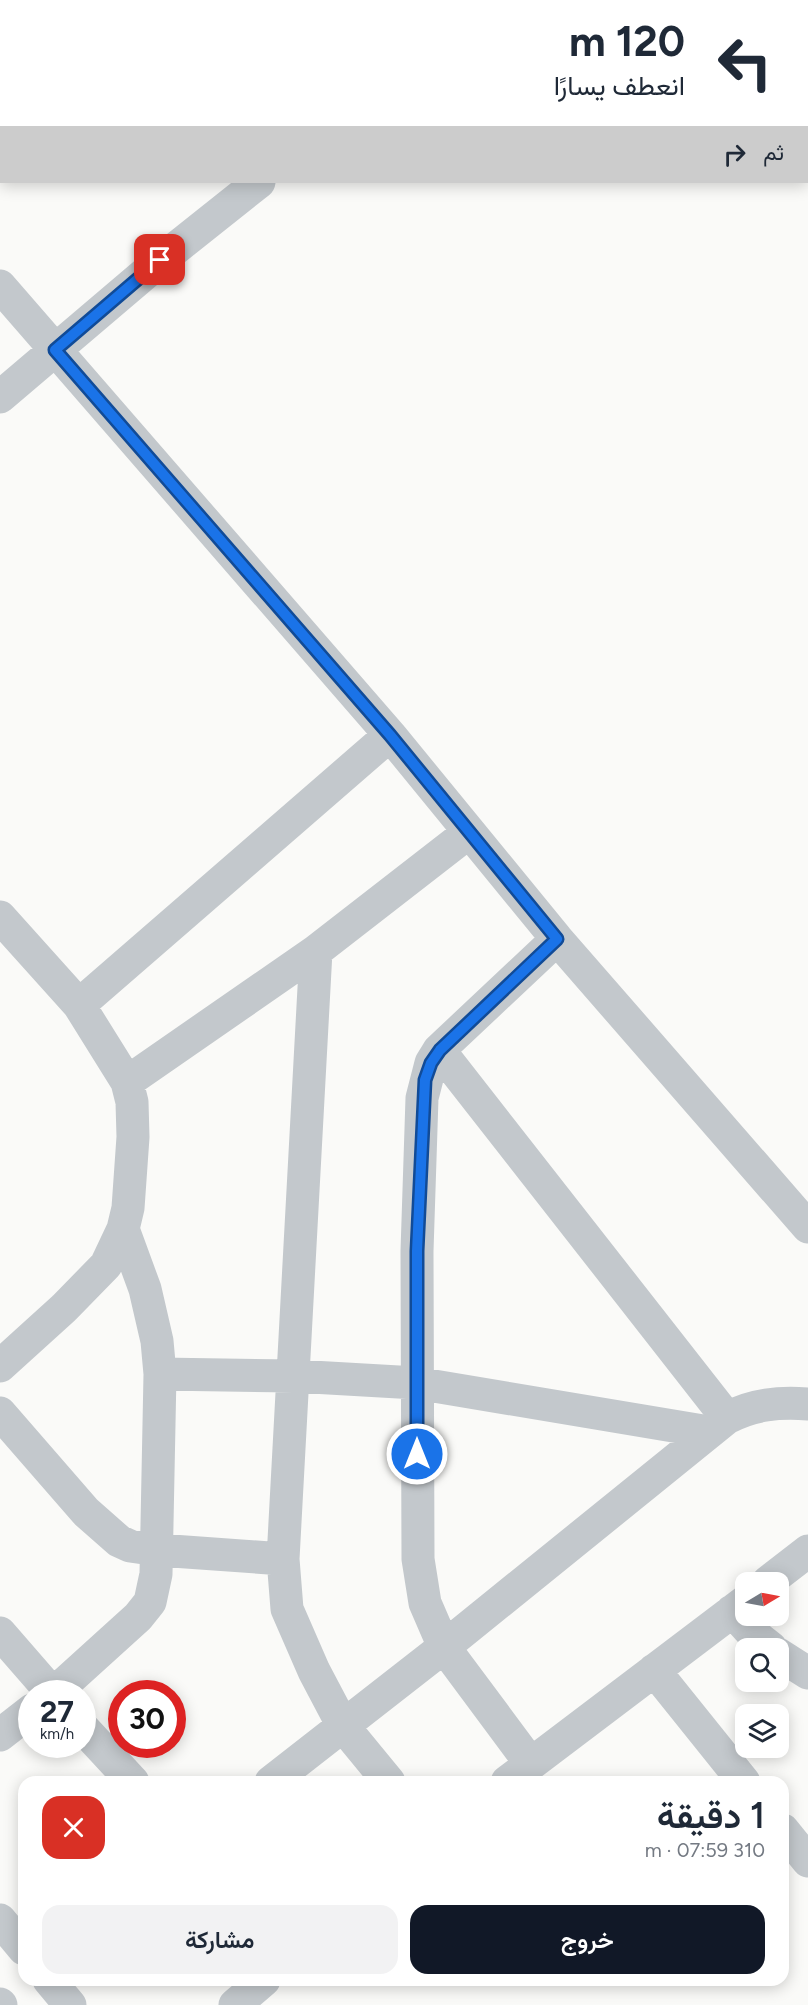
<!DOCTYPE html>
<html lang="ar">
<head>
<meta charset="utf-8">
<style>
  body { margin:0; font-family:Figtree,Vazirmatn,sans-serif; background:#f2f2f3; color:#1f2937; direction:rtl; height:100vh; display:flex; flex-direction:column; font-size:22px; white-space:nowrap }
  * { box-sizing:border-box; margin:0 }
  p { font-size:20px; color:#747a83 }
  .icon { flex:none; width:33px; height:33px; fill:none; stroke:currentColor; stroke-width:2; stroke-linecap:round; stroke-linejoin:round }
  .map { position:relative; flex:1; overflow:hidden; direction:ltr }
  .sheet { position:absolute; left:18px; top:1776px; width:771px; height:210px; display:flex; flex-direction:column; background:#fff; border-radius:18px; box-shadow:0 3px 15px #0003; direction:rtl }
  .sheet>* { flex:none }
  .hud { position:absolute; left:0px; top:0px; width:808px; height:183px; box-shadow:0 3px 15px #0003; direction:rtl; background:#fff; color:#1f2937; overflow:hidden }
  .needle { width:39px; rotate:80deg }
  .tools { position:absolute; left:735px; top:1572px; display:grid; gap:12px }
  .tools a { display:grid; place-items:center; width:54px; height:54px; border-radius:12px; background:#fff; box-shadow:0 3px 15px #0003; font-size:30px }
  .speed { position:absolute; left:18px; top:1680px; display:flex; gap:12px; font-size:30px; font-weight:700; text-align:center }
  .speed>* { display:grid; place-content:center; width:78px; height:78px; border-radius:50%; background:#fff; box-shadow:0 3px 15px #0003; line-height:1 }
  .speed small { font-size:15px; font-weight:400 }
  .speed .limit { border:9px solid #d22; background:#fff; color:#111 }
  .pin { position:absolute; display:grid; place-items:center; width:51px; height:51px; color:#fff; margin:-26px; border-radius:12px; box-shadow:0 3px 9px #0006 }
  .me { position:absolute; width:66px; margin:-33px; rotate:0deg; stroke-linejoin:round; filter:drop-shadow(0 0 4px #0008) }
  .turn { display:flex; align-items:center; gap:21px; height:126px; padding:0 24px; font-size:27px }
  .turn .icon { width:78px; height:78px; stroke-width:2.5 }
  .turn b { display:block; font-size:42px; line-height:51px }
  .then { display:flex; align-items:center; height:57px; padding:0 24px; background:#0003; gap:12px; font-size:22px }
  .round { display:grid; place-items:center; flex:none; width:63px; height:63px; border-radius:18px; background:#f2f2f3 }
  .overview { display:flex; align-items:center; justify-content:space-between; height:102px; padding:0 24px }
  h1 { font-size:36px; font-weight:600; line-height:45px }
  .action { display:flex; gap:12px; margin-top:auto; padding:12px 24px }
  .action a { flex:1; height:69px; border-radius:18px; background:#111827; color:#fff; font-size:24px; font-weight:600; line-height:69px; text-align:center }
  .action a+a { background:#f2f2f3; color:#1f2937 }
  .map>svg:first-child { display:block }
  .lines { fill:none; stroke-linecap:round; stroke-linejoin:round }
  .minor { stroke:#c3c8cc; stroke-width:33 }
  .route-casing { stroke:#114b97; stroke-width:15 }
  .route { stroke:#1a73e8; stroke-width:10 }
</style>
</head>
<body>
<div class="map">
<svg width="808" height="2005" viewBox="0 0 808 2005">
  <rect width="100%" height="100%" fill="#fafaf8"/>
  <g class="lines">
    <path class="minor" d="M626,0l1,2
      M138,2l1,-2
      M478,2l2,-2
      M759,2l2,-2
      M0,115l2,-1
      M0,286l390,449 167,204 251,288
      M0,397l161,-137 98,-78
      M0,917l79,88 48,77 5,20 1,35 -5,71 -5,21 -17,36 -42,43 -64,58
      M316,951l-33,608 4,50 27,62 29,55 46,56
      M79,1005l311,-270
      M439,1050l288,368
      M127,1082l189,-131 152,-118
      M160,1374l134,2 122,7 293,49
      M0,1413l86,99 33,29 11,5 28,4 125,9
      M768,1582l40,-31
      M732,1611l20,22 19,15
      M0,1633l53,61
      M778,1654l30,19
      M654,1670l90,112
      M53,1694l85,-77 12,-15 6,-28 4,-200 -3,-33 -12,-52 -22,-60
      M82,1727l51,55
      M0,1735l32,-25
      M531,1764l-87,-117 -19,-44 -7,-44 -1,-308 5,-153 9,-35 8,-13 118,-111
      M271,1782l173,-135 283,-229c26,-14 52,-16 81,-14
      M507,1782l239,-181
      M783,1830l25,31
      M0,1920l24,29
      M49,1980l21,25
      M0,2004l1,1
      M235,2005l29,-25"/>
  </g>
  <g class="lines">
    <defs>
      <path id="route" d="M160,260l-105,90 335,385 167,204 -117,111 -9,13 -6,17 -8,171v203"/>
    </defs>
    <use href="#route" class="route-casing"/>
    <use href="#route" class="route"/>
  </g>
</svg>
<div class="tools">
<a><svg class="needle" viewBox="-14 -14 28 28"><path d="M0-13l5 13h-10z" fill="#e53935"/><path d="M0 13l5-13h-10z" fill="#747a83"/></svg></a>
<a><svg class="icon" aria-label="search" viewBox="0 0 24 24"><circle cx="10" cy="10" r="6"/><path d="M15 15l6 6"/></svg></a>
<a><svg class="icon" aria-label="layers" viewBox="0 0 24 24"><path d="M12 4l9 5-9 5-9-5zM3 14l9 5 9-5"/></svg></a>
</div>
<div class="speed"><div>27<small>km/h</small></div><div class="limit">30</div></div>
<div class="pin" style="left:160px;top:260px;background:#d93025"><svg class="icon" aria-label="arrive" viewBox="0 0 24 24"><path d="M6 21V4h12l-3 4 3 4H6"/></svg></div>
<svg class="me" style="left:417px;top:1454px" viewBox="-20 -20 40 40"><circle r="17" fill="#1a73e8" stroke="#fff" stroke-width="3"/><path d="M0-11L8 9 0 5-8 9z" fill="#fff"/></svg>
<div class="hud">
<div class="turn"><svg class="icon" aria-label="left" viewBox="0 0 24 24"><path d="M17 20v-9H6M10 6l-5 5 5 5"/></svg><div><b>120 m</b>انعطف يسارًا</div></div>
<div class="then">ثم<svg class="icon" aria-label="right" viewBox="0 0 24 24"><path d="M7 20v-9h11M14 6l5 5-5 5"/></svg></div>
</div>
<section class="sheet">
<div class="overview"><div><h1>1 دقيقة</h1><p>310 m · 07:59</p></div><a class="round" style="background:#d93025;color:#fff"><svg class="icon" aria-label="close" viewBox="0 0 24 24"><path d="M6 6l12 12M18 6L6 18"/></svg></a></div>
<div class="action"><a>خروج</a><a>مشاركة</a></div>
</section>
</div>
</body>
</html>
